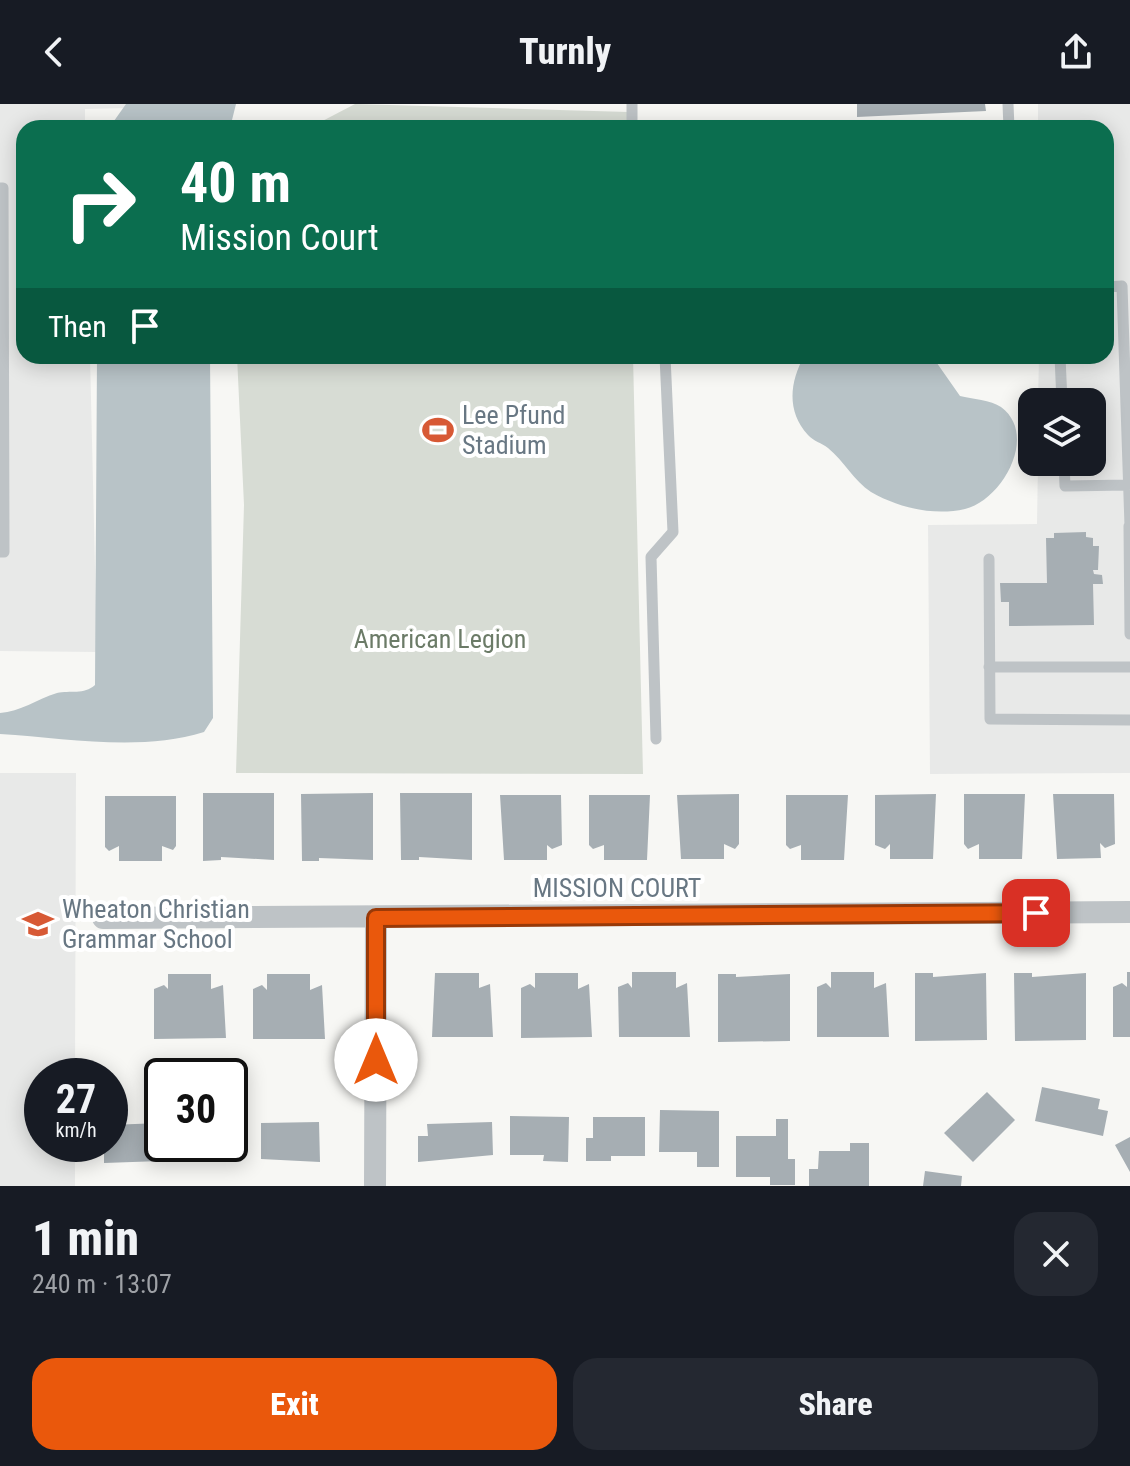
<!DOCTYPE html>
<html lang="en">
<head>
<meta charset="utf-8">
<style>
  body { margin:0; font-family:"Roboto Condensed",sans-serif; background:#242831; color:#f1f3f6; height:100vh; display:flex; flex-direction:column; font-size:30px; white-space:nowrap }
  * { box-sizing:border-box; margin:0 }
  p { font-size:26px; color:#9ea1a6 }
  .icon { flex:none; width:44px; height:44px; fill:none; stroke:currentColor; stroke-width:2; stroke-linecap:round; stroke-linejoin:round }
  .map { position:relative; height:1082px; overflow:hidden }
  .panel { display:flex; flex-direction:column; background:#171b24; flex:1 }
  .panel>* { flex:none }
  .hud { position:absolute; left:16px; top:16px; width:1098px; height:244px; border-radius:24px; box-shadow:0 4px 20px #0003; background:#0b6e4f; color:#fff; overflow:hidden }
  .tools { position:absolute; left:1018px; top:284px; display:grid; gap:16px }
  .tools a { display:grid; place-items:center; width:88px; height:88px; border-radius:16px; background:#171b24; box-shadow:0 4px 20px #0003; font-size:40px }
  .speed { position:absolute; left:24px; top:954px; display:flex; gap:16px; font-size:40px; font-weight:700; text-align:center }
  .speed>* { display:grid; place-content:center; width:104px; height:104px; border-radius:50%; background:#171b24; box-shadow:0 4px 20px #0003; line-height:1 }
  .speed small { font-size:20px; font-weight:400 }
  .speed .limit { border:4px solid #111; border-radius:12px; background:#fff; color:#111 }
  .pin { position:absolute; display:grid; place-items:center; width:68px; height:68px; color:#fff; margin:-34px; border-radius:16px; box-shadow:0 4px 12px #0006 }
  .me { position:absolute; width:88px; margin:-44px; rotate:0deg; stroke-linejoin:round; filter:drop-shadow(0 0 6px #0008) }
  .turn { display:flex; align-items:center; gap:28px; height:168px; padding:0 32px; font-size:36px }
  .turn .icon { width:104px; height:104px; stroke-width:2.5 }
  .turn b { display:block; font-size:56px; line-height:68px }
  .then { display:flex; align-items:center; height:76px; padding:0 32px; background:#0003; gap:16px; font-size:30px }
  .round { display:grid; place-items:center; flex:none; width:84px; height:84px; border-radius:24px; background:#242831 }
  .overview { display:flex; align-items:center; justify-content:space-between; height:136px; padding:0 32px }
  h1 { font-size:48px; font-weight:800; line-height:60px }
  .button { display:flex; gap:16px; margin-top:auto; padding:16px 32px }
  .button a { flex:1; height:92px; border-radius:24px; background:#ea580c; color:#fff; font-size:32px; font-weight:800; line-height:92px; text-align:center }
  .button a+a { background:#242831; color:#f1f3f6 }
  header { display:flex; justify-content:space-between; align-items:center; height:104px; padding:0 32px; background:#171b24; font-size:36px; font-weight:800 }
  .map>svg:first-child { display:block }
  .built { fill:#e8e9e8 }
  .green { fill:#d7dcd4 }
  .water { fill:#b8c3c7 }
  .building { fill:#a6aeb3 }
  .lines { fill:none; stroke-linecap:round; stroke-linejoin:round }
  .service { stroke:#bec3c6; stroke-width:11 }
  .minor { stroke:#bec3c6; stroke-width:22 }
  .route-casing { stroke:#983908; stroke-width:20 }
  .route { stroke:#ea580c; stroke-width:14 }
  .labels { text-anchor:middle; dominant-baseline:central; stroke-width:8; stroke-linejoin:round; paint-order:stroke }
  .poi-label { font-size:26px; fill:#687783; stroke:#fff; text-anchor:start }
  .park-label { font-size:26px; fill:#6b7b67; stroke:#fff }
  .street-label { font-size:26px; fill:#687783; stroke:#fff }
</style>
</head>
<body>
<header><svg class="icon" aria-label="back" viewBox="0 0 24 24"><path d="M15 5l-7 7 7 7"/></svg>Turnly<svg class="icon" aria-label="share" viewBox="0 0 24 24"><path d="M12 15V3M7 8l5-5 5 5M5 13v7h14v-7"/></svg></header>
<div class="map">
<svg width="1130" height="1082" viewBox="0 0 1130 1082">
  <rect width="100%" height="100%" fill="#f7f7f4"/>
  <path class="built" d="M0,0h130v4l-45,1v19h-61v228h66l7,296 -97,-1z
    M1038,0h92v669l-200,1 -2,-249 109,-1 1,-62h54v-60h-54l1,-46h67v-228h-68z
    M0,669h76l-1,303h-33v68h33v42h-75z"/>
  <path class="green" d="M355,0l273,8v16h-319z
    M237,252h396l10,418 -407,-1 8,-268z"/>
  <path class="water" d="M126,0h110l-6,24h-121z
    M97,252h113l3,362 -9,14c-64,20 -138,6 -204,2v-21c20,-1 37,-14 57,-20 13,-3 27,2 38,-8z
    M804,252h128l28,40c12,3 31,4 41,11 38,28 1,93 -36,102 -31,7 -66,-1 -94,-17 -17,-11 -27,-31 -43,-44 -6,-5 -15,-7 -20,-13 -22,-24 -18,-53 -4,-79z"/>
  <path class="building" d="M857,0h128l1,7 -129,6z
    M1086,428v5l7,1v8h6l-1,24h-5l1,4 8,1 1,9h-10l1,41 -85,1v-24h-8l-1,-19h47l-1,-45h8v-5z
    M203,689h71v67l-53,-3v3l-18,1z
    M373,689v67l-54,-2v3h-17l-1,-67z
    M400,689h72v67l-53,-3v3h-18z
    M739,690v50l-4,5 -11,-5v15h-43l-4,-64z
    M936,690l-3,65h-43v-15l-5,5 -10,-4v-50z
    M964,690h61l-3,65h-43v-15l-11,5 -4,-5z
    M1053,690h61l1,50 -10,4 -5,-5 1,15 -44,1z
    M500,691h61l1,50 -10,4 -5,-4v15h-43z
    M589,691h61l-3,65h-43v-15l-11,4 -4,-4z
    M786,691h62l-4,65h-43v-15l-11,4 -4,-4z
    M105,692h71v50l-3,4 -11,-4v15h-43v-15l-10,5 -4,-4z
    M632,868h44v16l11,-5 3,54h-71l-1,-50 10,-4 4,5z
    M831,868h43v16l12,-5 3,54h-72v-50l9,-4 5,5z
    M1127,868h3v65h-17v-50l9,-4 5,4z
    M435,869h44v15l11,-4 3,53h-61z
    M535,869h43v16l11,-5 3,53 -71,1v-50l9,-4 5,4z
    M915,869h18v4l53,-4 1,67 -72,1z
    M1014,869h18v4l54,-4v67l-71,1z
    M168,870h43v15l12,-4 3,53 -72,1v-50l10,-4 4,4z
    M267,870h43v16l12,-5 3,54h-72v-50l9,-4 5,5z
    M718,870h18v3l54,-3v67l-72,1z
    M1042,983l58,12 -2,10 10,2 -5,25 -68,-15z
    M987,988l28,28 -42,42 -29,-29z
    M660,1006l59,1v56h-22v-15h-38z
    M510,1012l59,1 -1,45 -25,-1 1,-6h-34z
    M593,1013h52v39h-34v5h-25v-23h7z
    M776,1015h12v40h7v26h-25v-8h-34v-41h40z
    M319,1018l1,40 -59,-3v-36z
    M492,1018l1,33 -75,7v-26h10l-1,-12z
    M160,1019l1,38 -57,2v-19h6v-19z
    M230,1019h6v39h-57v-18h51z
    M1130,1033v35l-15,-27z
    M850,1039h19v43h-60v-17h9l1,-18h31z
    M925,1067l37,5 -1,10h-38z"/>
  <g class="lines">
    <path class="service" d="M632,0v24
      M1008,0l1,24
      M0,84h3l1,364h-4
      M1106,183l16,-1 8,240
      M1060,252l2,46
      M1064,358l1,24 62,-1
      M1129,422l1,108
      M989,455l1,160 140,1
      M989,563h141
      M656,635l-5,-182 22,-25 -8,-176"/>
    <path class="minor" d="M103,814l1027,-6
      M375,1082l1,-268"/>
  </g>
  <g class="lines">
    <defs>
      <path id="route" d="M376,956v-142l660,-5"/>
    </defs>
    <use href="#route" class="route-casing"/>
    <use href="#route" class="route"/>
  </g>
  <defs>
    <symbol id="stadium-bare" viewBox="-9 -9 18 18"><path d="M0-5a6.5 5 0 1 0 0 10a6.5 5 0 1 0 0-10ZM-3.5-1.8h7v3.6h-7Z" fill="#d75935" stroke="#fff" stroke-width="2.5" paint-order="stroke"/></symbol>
    <symbol id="school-bare" viewBox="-9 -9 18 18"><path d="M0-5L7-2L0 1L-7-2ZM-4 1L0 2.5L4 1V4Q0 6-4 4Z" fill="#d75935" stroke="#fff" stroke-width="2.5" paint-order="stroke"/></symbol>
  </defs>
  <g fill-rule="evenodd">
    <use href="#stadium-bare" x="416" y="304" width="44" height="44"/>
    <use href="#school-bare" x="16" y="798" width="44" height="44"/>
  </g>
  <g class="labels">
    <g class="poi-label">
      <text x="462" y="311">Lee Pfund<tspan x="462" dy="30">Stadium</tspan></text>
      <text x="62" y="805">Wheaton Christian<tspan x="62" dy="30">Grammar School</tspan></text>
    </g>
    <g class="park-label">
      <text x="440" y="535">American Legion</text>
    </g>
    <g class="street-label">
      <text x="617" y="784">MISSION COURT</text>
    </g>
  </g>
</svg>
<div class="tools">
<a><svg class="icon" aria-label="layers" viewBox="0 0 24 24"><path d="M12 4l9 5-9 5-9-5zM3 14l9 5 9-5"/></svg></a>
</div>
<div class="speed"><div>27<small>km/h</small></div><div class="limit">30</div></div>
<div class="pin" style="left:1036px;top:809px;background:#d93025"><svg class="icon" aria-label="arrive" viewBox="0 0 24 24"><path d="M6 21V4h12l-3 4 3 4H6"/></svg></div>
<svg class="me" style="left:376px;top:956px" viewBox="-20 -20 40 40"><circle r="19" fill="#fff"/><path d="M0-13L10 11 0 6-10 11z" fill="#ea580c"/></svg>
<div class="hud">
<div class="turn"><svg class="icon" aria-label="right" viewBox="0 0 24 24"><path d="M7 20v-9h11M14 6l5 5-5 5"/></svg><div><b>40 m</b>Mission Court</div></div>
<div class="then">Then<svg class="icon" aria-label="arrive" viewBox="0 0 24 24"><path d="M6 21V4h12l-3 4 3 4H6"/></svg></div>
</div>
</div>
<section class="panel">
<div class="overview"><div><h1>1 min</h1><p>240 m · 13:07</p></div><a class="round"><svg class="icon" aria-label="close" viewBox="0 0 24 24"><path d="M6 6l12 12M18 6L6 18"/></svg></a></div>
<div class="button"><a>Exit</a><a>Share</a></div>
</section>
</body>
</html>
